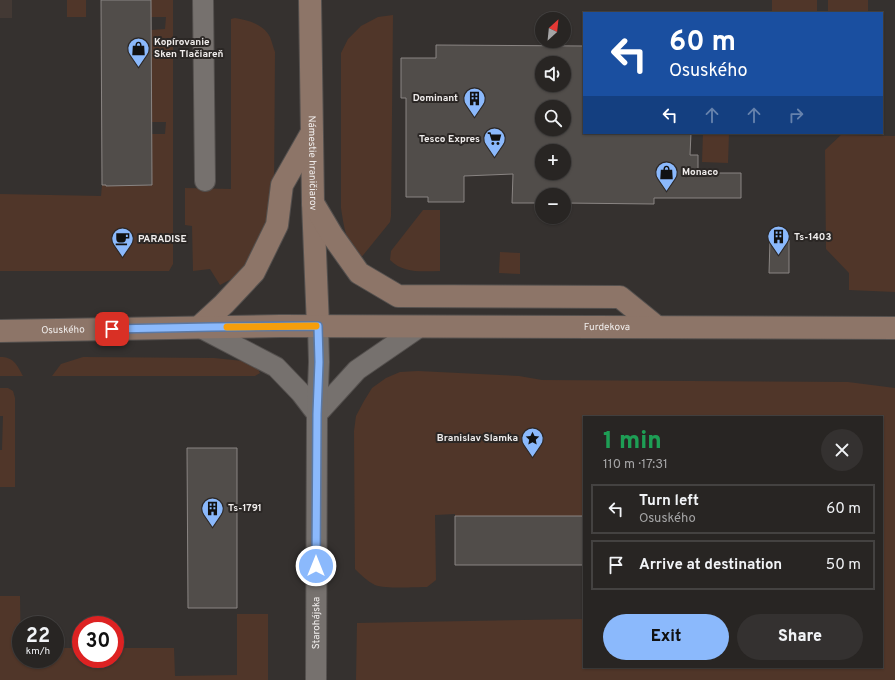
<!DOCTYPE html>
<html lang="en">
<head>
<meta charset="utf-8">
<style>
  body { margin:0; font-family:Overpass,sans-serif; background:#343130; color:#f1f3f6; height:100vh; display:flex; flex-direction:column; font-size:15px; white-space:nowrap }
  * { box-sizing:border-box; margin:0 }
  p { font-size:13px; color:#a5a5a6 }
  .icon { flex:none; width:22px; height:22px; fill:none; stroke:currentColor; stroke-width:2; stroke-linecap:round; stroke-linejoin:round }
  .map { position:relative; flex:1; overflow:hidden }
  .drawer { position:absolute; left:583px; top:416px; width:300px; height:252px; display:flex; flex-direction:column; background:#282523; border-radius:0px; box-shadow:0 1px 3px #0004,0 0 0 1px #444241 }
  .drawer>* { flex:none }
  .hud { position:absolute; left:583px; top:12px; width:300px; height:122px; border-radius:0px; box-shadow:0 1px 3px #0004,0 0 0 1px #444241; background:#1a4fa0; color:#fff; overflow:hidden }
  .needle { width:26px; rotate:27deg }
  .fabs { position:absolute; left:535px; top:12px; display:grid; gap:8px }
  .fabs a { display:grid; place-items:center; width:36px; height:36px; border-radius:50%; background:#282523; box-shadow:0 1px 3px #0004,0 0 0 1px #444241; font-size:20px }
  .speed { position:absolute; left:12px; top:616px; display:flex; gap:8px; font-size:20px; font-weight:700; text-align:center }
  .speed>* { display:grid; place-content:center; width:52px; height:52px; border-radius:50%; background:#282523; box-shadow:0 1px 3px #0004,0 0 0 1px #444241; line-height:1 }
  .speed small { font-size:10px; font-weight:400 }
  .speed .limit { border:6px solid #d22; background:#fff; color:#111 }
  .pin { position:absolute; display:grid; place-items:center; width:34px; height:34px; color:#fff; margin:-17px; border-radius:8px; box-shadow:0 2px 6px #0006 }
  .me { position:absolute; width:44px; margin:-22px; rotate:0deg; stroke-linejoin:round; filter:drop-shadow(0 0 3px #0008) }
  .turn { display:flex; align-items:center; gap:14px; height:84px; padding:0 20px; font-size:18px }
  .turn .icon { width:52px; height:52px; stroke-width:2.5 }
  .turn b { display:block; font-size:28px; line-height:34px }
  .lanes { display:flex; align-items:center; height:38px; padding:0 20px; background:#0003; justify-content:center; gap:20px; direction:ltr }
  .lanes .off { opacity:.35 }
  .round { display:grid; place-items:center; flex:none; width:42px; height:42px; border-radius:21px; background:#343130 }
  .head { display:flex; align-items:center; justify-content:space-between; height:68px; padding:0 20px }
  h1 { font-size:24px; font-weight:800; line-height:30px; color:#1e9e55 }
  .button { display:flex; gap:8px; margin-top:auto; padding:8px 20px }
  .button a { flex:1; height:46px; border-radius:24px; background:#8bb9fc; color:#111; font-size:16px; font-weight:800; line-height:46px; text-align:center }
  .button a+a { background:#343130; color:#f1f3f6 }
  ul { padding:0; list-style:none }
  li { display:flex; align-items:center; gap:12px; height:50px; margin:0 8px 6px; padding:0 12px; border:2px solid #444241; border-radius:0px }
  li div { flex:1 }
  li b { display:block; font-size:15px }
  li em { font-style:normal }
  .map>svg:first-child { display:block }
  .built { fill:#433934 }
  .green { fill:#503629 }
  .building { fill:#514d4a; stroke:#8a8583; fill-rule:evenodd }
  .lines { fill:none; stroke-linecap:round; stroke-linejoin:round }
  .street-casing { stroke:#54504e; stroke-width:22 }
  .secondary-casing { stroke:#54504e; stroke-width:24 }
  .street { stroke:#76716e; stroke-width:20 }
  .secondary { stroke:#8d7568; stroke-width:22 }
  .route-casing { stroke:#5a78a4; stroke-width:10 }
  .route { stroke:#8bb9fc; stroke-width:7 }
  .slow { stroke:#f59e0b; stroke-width:7 }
  .labels { text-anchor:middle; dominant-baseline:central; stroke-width:4; stroke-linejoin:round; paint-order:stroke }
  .poi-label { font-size:10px; font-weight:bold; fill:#f0edec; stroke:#2b2725; text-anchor:start }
  .street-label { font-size:10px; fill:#f0edec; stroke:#2b2725 }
</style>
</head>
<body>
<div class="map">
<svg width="895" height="680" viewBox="0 0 895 680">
  <rect width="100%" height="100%" fill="#35312f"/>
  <path class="built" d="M0,0h12v18h-12z"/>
  <path class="green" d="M67,0h19v17h-19z
    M151,0h22v264l-4,7h-169v-77l101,2 1,-11h4v1l41,-1 1,1 4,-1v-51h13l1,-12h-15v-92l14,-1 1,-12h-15z
    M772,0h45v13h-26l-1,-1h-18z
    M828,0h40v13h-40z
    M393,15l-2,201 -1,6 -30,37c-14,-16 -16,-31 -19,-51v-155l7,-14 13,-13 17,-9z
    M235,18c13,2 28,6 35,19 2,5 3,10 5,15l-1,142 -2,22 -31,58 -21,11 -10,-16 -17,2 -1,-45 -7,-1v-37l46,1v-170z
    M703,133h26l-1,30 -26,-1z
    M841,135l54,1v156l-46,-2v-17l-23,-24 -1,-99z
    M423,210h17v61c-18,0 -36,3 -50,-11l1,-9z
    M500,252l20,1v21l-21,-1z
    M0,357c14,0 17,8 23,19h-23z
    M83,357l131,1 29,3 14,6 3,6 -5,3h-203l9,-12z
    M418,371l101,5 23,4 306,2 47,6v292h-539l1,-57 227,-4v48h298v-250h-298v99h-129v-2l-20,1 1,65 -9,7c-12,0 -42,2 -52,-2 -8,-4 -14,-10 -20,-16l-1,-138 2,-15 8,-15 8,-13 14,-10 14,-6z
    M0,388h8l5,3 2,7v89h-15v-37h2l1,-34h-3z
    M0,596h20l1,63h34v-11h26v11h34v-11h59l1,28 62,-1v-61h31v66h-268z"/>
  <path class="building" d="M101,0h50l1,185 -46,1v-1h-4z
    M436,45l148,1v87h107l-1,22h8v18h43v25h-87v6l-90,-1v-8h-22v8h-30l1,-29 -49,2v26h-36v-5h-22v-99h-5v-40h35zM542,63h22v22h-22zM542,107h22v22h-22zM542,151h22v22h-22z
    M770,240h19v33h-20z
    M187,448h50v160h-49z
    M455,516h129v49h-129z"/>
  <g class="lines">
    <defs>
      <g id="street">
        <path d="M203,0l2,181"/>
        <path d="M199,327l77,40 25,26 16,21"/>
        <path d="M317,414l40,-44 64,-44"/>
        <path id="s1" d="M316,680l1,-266 2,-52 -1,-36"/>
      </g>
      <g id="secondary">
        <path id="s2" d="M310,0l3,203 5,123"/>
        <path d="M313,203l19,32 27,38 39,23 222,1 37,30"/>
        <path d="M199,327l25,-23 30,-32 23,-47 5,-40 29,-51"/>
        <path id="s3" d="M0,331l280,-5 615,2"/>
      </g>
    </defs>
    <use href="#street" class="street-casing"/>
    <use href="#secondary" class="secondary-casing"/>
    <use href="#street" class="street"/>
    <use href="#secondary" class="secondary"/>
  </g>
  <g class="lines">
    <defs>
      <path id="route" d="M112,329l100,-2 106,-1 1,36 -2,52 -1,152"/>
    </defs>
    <use href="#route" class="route-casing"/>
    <use href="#route" class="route"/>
    <path class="slow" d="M227,327l89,-1"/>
  </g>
  <defs>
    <symbol id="shop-pin" viewBox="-11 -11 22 30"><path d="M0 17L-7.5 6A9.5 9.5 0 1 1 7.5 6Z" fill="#8bb9fc" stroke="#2b2725"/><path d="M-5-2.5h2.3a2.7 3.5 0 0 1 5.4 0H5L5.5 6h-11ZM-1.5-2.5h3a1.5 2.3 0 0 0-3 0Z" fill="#111"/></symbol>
    <symbol id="building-pin" viewBox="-11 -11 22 30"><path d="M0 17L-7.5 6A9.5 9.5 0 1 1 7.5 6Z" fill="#8bb9fc" stroke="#2b2725"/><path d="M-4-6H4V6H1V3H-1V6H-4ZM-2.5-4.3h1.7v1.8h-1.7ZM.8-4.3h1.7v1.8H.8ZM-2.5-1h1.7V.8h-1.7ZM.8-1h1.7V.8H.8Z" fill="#111"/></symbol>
    <symbol id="supermarket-pin" viewBox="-11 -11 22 30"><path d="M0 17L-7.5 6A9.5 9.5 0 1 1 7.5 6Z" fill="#8bb9fc" stroke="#2b2725"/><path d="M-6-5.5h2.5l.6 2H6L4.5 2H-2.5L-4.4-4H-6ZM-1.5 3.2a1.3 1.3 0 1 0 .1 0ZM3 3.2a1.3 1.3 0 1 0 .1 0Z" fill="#111"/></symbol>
    <symbol id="cafe-pin" viewBox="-11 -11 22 30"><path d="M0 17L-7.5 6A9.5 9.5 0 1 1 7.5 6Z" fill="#8bb9fc" stroke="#2b2725"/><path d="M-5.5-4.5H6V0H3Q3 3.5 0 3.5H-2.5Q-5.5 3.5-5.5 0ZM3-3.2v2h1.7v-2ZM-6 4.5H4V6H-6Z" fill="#111"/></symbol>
    <symbol id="sight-pin" viewBox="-11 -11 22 30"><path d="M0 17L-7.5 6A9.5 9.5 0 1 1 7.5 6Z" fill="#8bb9fc" stroke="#2b2725"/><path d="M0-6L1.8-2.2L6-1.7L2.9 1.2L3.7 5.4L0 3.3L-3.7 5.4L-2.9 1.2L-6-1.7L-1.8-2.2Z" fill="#111"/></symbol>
  </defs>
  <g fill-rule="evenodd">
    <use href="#shop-pin" x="126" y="36" width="25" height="34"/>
    <use href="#building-pin" x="462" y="86" width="25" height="34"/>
    <use href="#supermarket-pin" x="482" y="126" width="25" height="34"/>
    <use href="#shop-pin" x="654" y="160" width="25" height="34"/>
    <use href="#building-pin" x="766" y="224" width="25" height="34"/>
    <use href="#cafe-pin" x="110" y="226" width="25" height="34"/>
    <use href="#sight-pin" x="520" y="426" width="25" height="34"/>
    <use href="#building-pin" x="200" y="496" width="25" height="34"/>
  </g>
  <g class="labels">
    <g class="poi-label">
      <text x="154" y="42">Kopírovanie<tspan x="154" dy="12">Sken Tlačiareň</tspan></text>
      <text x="458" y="98" text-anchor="end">Dominant</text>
      <text x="480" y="139" text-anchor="end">Tesco Expres</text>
      <text x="682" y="172">Monaco</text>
      <text x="794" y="237">Ts-1403</text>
      <text x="138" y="239">PARADISE</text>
      <text x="518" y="438" text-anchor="end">Branislav Slamka</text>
      <text x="228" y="508">Ts-1791</text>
    </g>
    <g class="street-label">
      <text stroke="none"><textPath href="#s2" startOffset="163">Námestie hraničiarov</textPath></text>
      <text stroke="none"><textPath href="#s3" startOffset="607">Furdekova</textPath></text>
      <text stroke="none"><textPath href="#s3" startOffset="63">Osuského</textPath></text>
      <text stroke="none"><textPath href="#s1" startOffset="57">Starohájska</textPath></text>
    </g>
  </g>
</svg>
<div class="fabs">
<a><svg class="needle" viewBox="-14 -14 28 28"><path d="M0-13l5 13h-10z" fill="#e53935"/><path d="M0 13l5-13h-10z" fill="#a5a5a6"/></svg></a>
<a><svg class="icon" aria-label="sound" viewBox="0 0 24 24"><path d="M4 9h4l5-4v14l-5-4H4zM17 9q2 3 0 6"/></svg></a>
<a><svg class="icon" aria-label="search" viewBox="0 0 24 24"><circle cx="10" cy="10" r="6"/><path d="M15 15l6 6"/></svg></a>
<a>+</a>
<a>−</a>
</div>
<div class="speed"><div>22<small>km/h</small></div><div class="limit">30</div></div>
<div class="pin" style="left:112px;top:329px;background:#d93025"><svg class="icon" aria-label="arrive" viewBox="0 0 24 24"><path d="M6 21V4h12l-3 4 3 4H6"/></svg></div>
<svg class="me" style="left:316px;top:566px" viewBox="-20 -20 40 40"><circle r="17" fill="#8bb9fc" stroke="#fff" stroke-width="3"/><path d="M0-11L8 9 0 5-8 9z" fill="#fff"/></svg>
<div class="hud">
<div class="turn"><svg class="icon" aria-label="left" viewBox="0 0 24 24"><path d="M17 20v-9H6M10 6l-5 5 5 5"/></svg><div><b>60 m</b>Osuského</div></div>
<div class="lanes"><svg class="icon" aria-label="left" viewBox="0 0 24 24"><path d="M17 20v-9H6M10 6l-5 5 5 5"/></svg><svg class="icon off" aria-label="ahead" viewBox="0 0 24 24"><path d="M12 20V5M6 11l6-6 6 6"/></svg><svg class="icon off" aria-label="ahead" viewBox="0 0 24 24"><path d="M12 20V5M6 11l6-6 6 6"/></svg><svg class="icon off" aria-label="right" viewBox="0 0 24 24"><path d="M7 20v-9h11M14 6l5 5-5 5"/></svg></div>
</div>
<section class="drawer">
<div class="head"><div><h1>1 min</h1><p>110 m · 17:31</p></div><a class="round"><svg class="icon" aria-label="close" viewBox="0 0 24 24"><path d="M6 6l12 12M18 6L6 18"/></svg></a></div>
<ul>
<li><svg class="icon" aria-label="left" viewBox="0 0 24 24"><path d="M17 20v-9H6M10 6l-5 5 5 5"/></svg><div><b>Turn left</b><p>Osuského</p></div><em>60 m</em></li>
<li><svg class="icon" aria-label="arrive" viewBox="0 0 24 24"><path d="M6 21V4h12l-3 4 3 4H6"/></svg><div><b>Arrive at destination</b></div><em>50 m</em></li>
</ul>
<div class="button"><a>Exit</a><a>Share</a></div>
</section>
</div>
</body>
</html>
